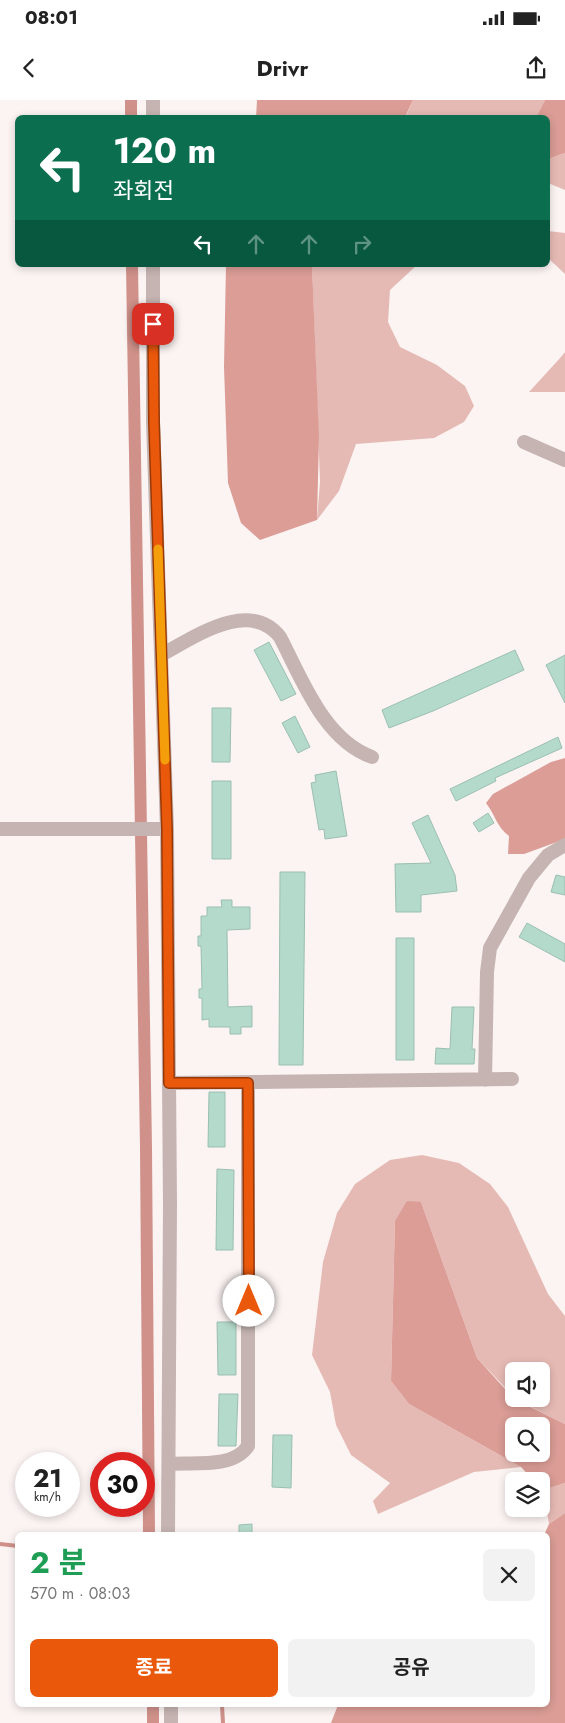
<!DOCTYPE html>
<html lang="ko">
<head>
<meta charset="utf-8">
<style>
  body { margin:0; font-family:Jost,"Noto Sans KR",sans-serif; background:#f2f2f2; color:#222; height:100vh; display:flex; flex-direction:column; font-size:19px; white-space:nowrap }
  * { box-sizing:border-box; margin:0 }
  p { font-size:16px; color:#767676 }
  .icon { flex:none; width:28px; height:28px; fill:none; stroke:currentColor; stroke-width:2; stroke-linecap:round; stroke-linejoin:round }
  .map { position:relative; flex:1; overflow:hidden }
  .drawer { position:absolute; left:15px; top:1432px; width:535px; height:175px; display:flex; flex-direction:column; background:#fff; border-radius:8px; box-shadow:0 2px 8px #0003 }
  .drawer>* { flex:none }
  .guide { position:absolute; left:15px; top:15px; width:535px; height:152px; border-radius:8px; box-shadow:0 2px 8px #0003; background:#0b6e4f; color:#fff; overflow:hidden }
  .buttons { position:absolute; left:505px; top:1262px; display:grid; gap:10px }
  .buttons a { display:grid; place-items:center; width:45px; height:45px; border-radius:8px; background:#fff; box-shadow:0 2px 8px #0003; font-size:25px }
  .speed { position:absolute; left:15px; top:1352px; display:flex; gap:10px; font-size:25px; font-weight:700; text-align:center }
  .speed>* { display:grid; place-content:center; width:65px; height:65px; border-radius:50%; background:#fff; box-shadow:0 2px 8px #0003; line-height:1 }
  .speed small { font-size:12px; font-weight:400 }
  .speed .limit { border:8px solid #d22; background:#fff; color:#111 }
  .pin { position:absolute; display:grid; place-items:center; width:42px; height:42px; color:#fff; margin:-21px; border-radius:10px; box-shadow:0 2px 8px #0006 }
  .me { position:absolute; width:55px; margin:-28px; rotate:0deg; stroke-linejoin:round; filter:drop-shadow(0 0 4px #0008) }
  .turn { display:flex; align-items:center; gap:18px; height:105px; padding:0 15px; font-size:22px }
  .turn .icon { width:65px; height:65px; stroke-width:2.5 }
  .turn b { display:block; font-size:35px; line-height:42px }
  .lanes { display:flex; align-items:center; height:48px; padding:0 15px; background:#0003; justify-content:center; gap:25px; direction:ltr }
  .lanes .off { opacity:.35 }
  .round { display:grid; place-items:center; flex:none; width:52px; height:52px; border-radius:8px; background:#f2f2f2 }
  .head { display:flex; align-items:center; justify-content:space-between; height:85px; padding:0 15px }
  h1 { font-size:30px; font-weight:700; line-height:38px; color:#1e9e55 }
  .button { display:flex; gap:10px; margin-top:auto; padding:10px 15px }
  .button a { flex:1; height:58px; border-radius:8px; background:#ea580c; color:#fff; font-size:20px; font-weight:700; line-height:58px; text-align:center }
  .button a+a { background:#f2f2f2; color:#222 }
  .status { display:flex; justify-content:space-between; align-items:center; height:35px; padding:0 25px; background:#fff; direction:ltr }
  .status svg { height:14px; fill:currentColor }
  header { display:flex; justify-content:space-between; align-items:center; height:65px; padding:0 15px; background:#fff; font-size:22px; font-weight:700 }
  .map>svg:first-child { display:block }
  .green { fill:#e6bab4 }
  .forest { fill:#db9d96; fill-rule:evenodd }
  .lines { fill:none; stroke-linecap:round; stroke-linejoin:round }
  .stream { stroke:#cf918a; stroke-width:4 }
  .canal { stroke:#cf918a; stroke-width:12 }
  .building { fill:#b4dacb; stroke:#9abfb1 }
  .minor { stroke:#c5b4b1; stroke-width:14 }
  .route-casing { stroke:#983908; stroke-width:12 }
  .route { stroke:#ea580c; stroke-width:9 }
  .slow { stroke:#f59e0b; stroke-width:9 }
</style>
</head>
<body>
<div class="status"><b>08:01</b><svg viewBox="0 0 49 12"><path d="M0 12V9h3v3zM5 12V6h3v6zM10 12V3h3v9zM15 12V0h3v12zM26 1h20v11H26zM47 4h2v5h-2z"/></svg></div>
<header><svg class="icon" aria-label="back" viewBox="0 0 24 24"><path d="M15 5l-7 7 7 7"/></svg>Drivr<svg class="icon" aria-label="share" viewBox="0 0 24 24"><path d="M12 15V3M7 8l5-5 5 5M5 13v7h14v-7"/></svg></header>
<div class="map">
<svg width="565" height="1623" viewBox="0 0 565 1623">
  <rect width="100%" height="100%" fill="#fcf4f3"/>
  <path class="green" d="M413,0h132l-9,17 -131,1z
    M565,53v37l-17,-7v-24z
    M548,131l17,2v41l-17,-16z
    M312,165h105l-27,25 -2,32 12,25 37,18 28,21 9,20 -10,16 -30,16 -78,6 -17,47 -22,29 3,-38z
    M565,252v40h-36l32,-35z
    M422,1055l37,8 31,21 18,23 40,87 17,22v108l-50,-25h26v-28h-27v26l-37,-39 -56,-156 -26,19 -4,160 18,23 112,63 -47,5 -96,42 -5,-13 17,-18 -39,-28 -15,-30 -6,-33 -18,-37 11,-93 14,-49 18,-29 35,-24z
    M565,1383v30l-16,11 -6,-34z"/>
  <path class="forest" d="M257,0h156l-8,17 -149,1z
    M545,0h20v53l-17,6v-41l-12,-1z
    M226,165h86l7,172 -2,83 -57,20 -19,-17 -13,-40 -4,-116z
    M565,658v81l-41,15h-16l1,-18c-13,-10 -13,-20 -23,-33l7,-9 58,-32z
    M407,1101l14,1 56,156 37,41 51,25v59l-22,7 -2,-9h-7l-13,-14 -112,-63 -18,-23 4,-160zM541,1326v28h-27v-28z
    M565,1413v210h-234l7,-18h210v-170h-4l5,-11z"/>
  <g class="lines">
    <path class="stream" d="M0,1444l18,2
      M222,1605l1,18"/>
    <path class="canal" d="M131,0v18
      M132,165l14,883 3,387
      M153,1605v18"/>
  </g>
  <path class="building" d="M269,542l27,52 -15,7 -27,-51z
    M515,550l9,20 -91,41 -44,17 -7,-18z
    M565,555v48l-19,-38z
    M212,608h19l-1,54h-18z
    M295,616l15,31 -12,6 -16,-30z
    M558,637l4,11 -67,30 1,3 -40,20 -6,-12z
    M336,671l11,65 -22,3 -1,-10 -5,1 -8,-47 5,-1 -1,-7z
    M212,681h19v78h-19z
    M488,713l6,10 -15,9 -6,-9z
    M428,715l27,60 2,16 -36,4v17h-25l-1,-48 36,-1 -19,-40z
    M280,772h25l-2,193h-24z
    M556,775l9,2v18l-14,-3z
    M221,800h11v7h18v22l-23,1 1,77 24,-1v21h-11v7h-11v-7h-21v-8l-7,1v-22h-3v-9h3l-1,-43h-3v-10h3v-20h6v-9h15z
    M527,823l38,21v18l-46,-25z
    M396,838h18v122h-18z
    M452,907h22l-2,42h3l-1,15h-39l1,-16 14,1z
    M209,992h16v55h-17z
    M217,1069l17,1 -1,80h-17z
    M217,1222h19v53h-18z
    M219,1294h19l-2,52h-18z
    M273,1335h19l-1,53 -19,-1z
    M252,1424v11h-13v-10z"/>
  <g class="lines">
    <path class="minor" d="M153,0v18
      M153,165v157l14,407 3,375 -2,331
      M524,342l41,18
      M161,555c34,-18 88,-57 119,-18 22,42 44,103 92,120
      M0,729h167
      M485,980l2,-108 3,-24 39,-70 19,-23 17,-10
      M169,983l343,-4
      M169,1364c24,-2 64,5 79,-18v-363
      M171,1605v18"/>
  </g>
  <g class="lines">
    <defs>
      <path id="route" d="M153,224l1,98 13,407 2,254h79l1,218"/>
    </defs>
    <use href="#route" class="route-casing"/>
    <use href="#route" class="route"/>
    <path class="slow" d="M158,449l7,211"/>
  </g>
</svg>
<div class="buttons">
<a><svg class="icon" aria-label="sound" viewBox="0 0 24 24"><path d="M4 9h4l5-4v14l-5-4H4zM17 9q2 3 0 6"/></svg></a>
<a><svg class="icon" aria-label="search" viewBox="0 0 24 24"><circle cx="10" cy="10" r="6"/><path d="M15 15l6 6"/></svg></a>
<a><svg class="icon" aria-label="layers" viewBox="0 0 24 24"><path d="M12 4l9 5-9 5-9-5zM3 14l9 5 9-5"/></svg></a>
</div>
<div class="speed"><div>21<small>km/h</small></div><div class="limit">30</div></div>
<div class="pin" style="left:153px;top:224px;background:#d93025"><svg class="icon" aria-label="arrive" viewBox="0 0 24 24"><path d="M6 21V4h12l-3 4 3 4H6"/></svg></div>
<svg class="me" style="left:249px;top:1201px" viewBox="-20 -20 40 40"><circle r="19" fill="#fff"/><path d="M0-13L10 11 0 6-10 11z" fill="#ea580c"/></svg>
<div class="guide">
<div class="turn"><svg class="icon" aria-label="left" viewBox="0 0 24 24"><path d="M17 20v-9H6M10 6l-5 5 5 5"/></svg><div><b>120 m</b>좌회전</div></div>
<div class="lanes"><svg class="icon" aria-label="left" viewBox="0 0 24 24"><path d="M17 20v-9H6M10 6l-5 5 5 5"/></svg><svg class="icon off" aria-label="ahead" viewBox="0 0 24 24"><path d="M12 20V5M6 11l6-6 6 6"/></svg><svg class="icon off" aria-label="ahead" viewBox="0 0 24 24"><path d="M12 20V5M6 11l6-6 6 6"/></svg><svg class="icon off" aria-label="right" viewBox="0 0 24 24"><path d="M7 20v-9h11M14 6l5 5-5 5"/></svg></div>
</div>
<section class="drawer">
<div class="head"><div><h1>2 분</h1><p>570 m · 08:03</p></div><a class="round"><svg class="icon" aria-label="close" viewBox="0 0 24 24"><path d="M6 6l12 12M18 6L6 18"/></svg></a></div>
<div class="button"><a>종료</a><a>공유</a></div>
</section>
</div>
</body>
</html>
